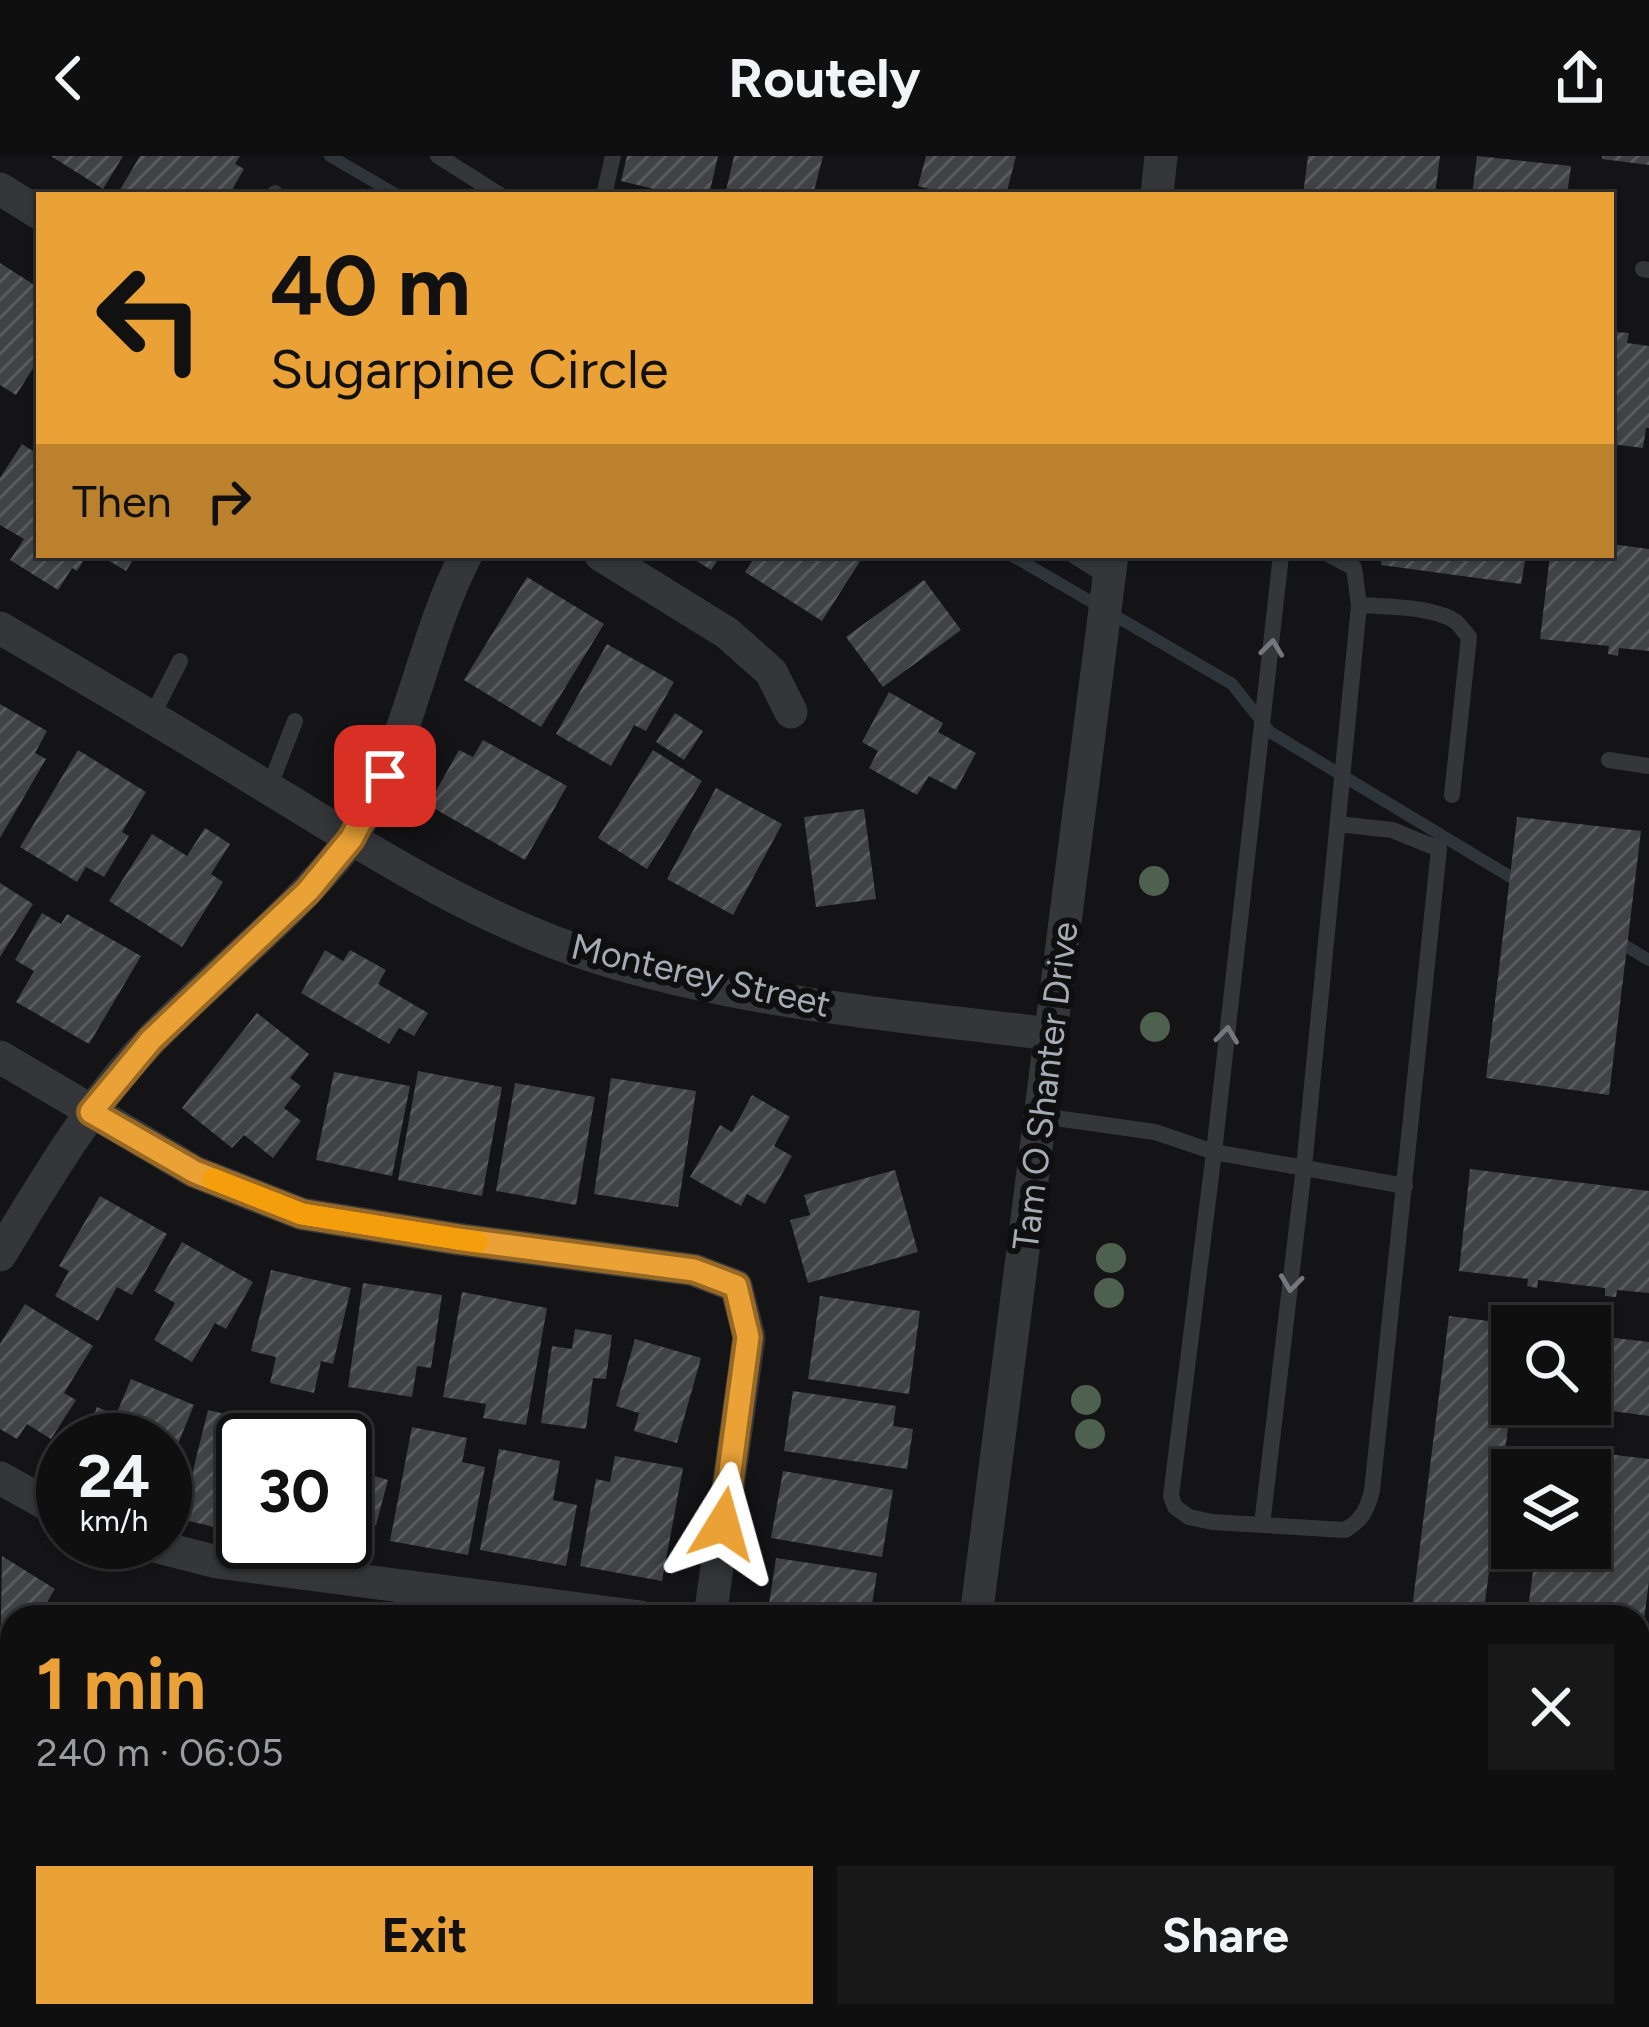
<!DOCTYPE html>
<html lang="en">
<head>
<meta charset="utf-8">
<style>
  body { margin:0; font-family:Figtree,sans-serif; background:#181819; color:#f1f3f6; height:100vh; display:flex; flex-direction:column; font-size:45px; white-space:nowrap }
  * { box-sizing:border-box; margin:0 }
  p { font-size:39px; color:#9b9c9f }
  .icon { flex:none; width:66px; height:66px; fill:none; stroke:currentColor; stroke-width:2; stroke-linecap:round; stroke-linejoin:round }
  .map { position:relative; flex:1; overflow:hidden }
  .side { position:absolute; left:0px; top:1449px; width:1650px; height:423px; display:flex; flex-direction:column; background:#0f0f10; border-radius:36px 36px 0 0; box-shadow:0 3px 9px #0004,0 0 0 3px #2f2f30 }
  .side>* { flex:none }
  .banner { position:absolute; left:36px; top:36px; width:1578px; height:366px; border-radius:0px; box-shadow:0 3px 9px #0004,0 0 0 3px #2f2f30; background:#eaa237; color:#111; overflow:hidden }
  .fabs { position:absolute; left:1491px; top:1149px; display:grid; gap:24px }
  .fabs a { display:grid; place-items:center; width:120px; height:120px; border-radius:0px; background:#0f0f10; box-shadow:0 3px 9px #0004,0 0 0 3px #2f2f30; font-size:60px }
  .speed { position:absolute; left:36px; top:1257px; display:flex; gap:24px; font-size:60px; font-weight:700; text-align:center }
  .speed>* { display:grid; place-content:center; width:156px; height:156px; border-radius:50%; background:#0f0f10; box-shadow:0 3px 9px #0004,0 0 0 3px #2f2f30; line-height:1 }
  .speed small { font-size:30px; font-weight:400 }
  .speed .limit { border:6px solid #111; border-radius:18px; background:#fff; color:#111 }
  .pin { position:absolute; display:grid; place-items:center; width:102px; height:102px; color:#fff; margin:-51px; border-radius:24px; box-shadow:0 6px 18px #0006 }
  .me { position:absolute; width:132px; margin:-66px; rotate:8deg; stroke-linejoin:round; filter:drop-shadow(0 0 9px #0008) }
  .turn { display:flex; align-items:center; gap:42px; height:252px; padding:0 36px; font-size:54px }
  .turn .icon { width:156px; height:156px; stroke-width:2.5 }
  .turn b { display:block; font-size:84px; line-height:102px }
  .then { display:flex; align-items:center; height:114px; padding:0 36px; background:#0003; gap:24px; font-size:45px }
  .round { display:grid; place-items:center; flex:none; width:126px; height:126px; border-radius:0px; background:#181819 }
  .head { display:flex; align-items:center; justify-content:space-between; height:204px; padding:0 36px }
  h1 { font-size:72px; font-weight:700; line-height:90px; color:#eaa237 }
  .cta { display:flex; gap:24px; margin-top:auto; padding:24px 36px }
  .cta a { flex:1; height:138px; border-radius:0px; background:#eaa237; color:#111; font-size:48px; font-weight:700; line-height:138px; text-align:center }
  .cta a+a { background:#181819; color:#f1f3f6 }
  header { display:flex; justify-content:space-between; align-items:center; height:156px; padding:0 36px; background:#0f0f10; font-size:54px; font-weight:700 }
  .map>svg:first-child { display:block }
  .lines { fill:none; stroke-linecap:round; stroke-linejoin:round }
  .stream { stroke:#2d353b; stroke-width:12 }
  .building { fill:url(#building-hatch) }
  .service { stroke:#35363a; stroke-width:16 }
  .minor { stroke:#35363a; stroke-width:33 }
  .tree { fill:#4e614f }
  .oneway { stroke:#73777e }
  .route-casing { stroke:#986924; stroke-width:30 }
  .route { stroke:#eaa237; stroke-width:21 }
  .slow { stroke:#f59e0b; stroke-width:21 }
  .labels { text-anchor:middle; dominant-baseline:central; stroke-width:12; stroke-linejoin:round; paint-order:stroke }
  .street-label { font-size:36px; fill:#a6acb5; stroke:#0f0f10 }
</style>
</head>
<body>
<header><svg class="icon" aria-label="back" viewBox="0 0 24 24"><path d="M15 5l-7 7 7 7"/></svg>Routely<svg class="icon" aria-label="share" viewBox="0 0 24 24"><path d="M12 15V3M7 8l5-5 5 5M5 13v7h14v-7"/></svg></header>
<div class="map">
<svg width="1649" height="1871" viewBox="0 0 1649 1871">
  <defs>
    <pattern id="building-hatch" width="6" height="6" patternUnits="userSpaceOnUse" patternTransform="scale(3)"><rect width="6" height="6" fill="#404245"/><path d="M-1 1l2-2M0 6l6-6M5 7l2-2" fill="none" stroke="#595b5e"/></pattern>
  </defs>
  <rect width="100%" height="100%" fill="#141416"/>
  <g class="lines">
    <path class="stream" d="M330,0l67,39
      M1011,399l221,129 38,48 249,150
      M1614,783l35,21"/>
  </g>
  <path class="building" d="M51,0h72l-20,33z
    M140,0h100l-5,8 9,5 -15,26h-107l-4,-2z
    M627,0h91l-9,39h-30l-58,-14z
    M734,0h89l-9,35 10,4h-99z
    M926,0h90l-10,39h-54l-34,-9z
    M1308,0h132l-5,39h-132z
    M1477,0l94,10 -4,29h-95z
    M1602,0h47v9l-47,-6z
    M0,107l39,25v71l-23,36 -16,-10z
    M1615,176l14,1 -2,10 22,3v82h-3l-3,20 -32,-4v-102h3z
    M22,288l17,11v100h48l-10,16 -5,-3 -14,22 -48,-30 14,-21 -24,-14v-47z
    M1611,388l38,5v102l-30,-3 -1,8 -10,-2 1,-8 -69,-7 10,-84h61z
    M99,399h37l-10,16z
    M687,399h34l-10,15z
    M756,399h108l-42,66 -77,-49z
    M1382,399h144l-5,29 -140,-19z
    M527,421l77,47 -63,103 -77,-47z
    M924,424l37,50 -78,57 -37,-50z
    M607,488l67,38 -28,49 -12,-6 -23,41 -55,-32z
    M889,536l54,31 -5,9 38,21 -20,37 -27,-14 -12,19 -48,-27 9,-17 -16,-9z
    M0,548l47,27 -12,22 11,6 -46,79z
    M675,557l28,18 -19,29 -28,-18z
    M483,584l84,46 -42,74 -97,-55 31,-55 14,7z
    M78,594l68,42 -24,40 7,4 -25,41 -18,-10 -9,15 -57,-35z
    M653,594l49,31 -55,88 -49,-31z
    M716,632l66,36 -49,91 -66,-36z
    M864,653l12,90 -60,8 -12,-90z
    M1517,661l124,14 -32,264 -123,-17z
    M205,672l25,16 -19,30 12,8 -41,65 -73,-46 43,-67 35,22z
    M0,727l33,21 -33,53z
    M42,757l19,11 6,-10 74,42 -52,88 -73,-42 18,-31 -19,-11z
    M325,794l18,11 7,-11 36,20 -8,14 50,29 -14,23 -15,-8 -10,16 -88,-51z
    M257,857l52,41 -19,24 11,8 -17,22 17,13 -28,37 -29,-23 -12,13 -50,-40z
    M418,915l84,16 -20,109 -84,-16z
    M334,916l76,14 -18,90 -76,-16z
    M611,922l85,13 -18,116 -84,-13z
    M515,927l80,14 -19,108 -80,-14z
    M752,939l38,22 -16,29 18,10 -27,48 -18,-10 -6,12 -51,-29 30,-52 12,7z
    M1470,1013l179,22v102l-32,-3 -1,7 -11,-1v-8l-67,-8 -1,8 -10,-2 1,-7 -69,-8z
    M895,1014l23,82 -110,31 -18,-63 20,-5 -6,-20z
    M100,1040l67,38 -35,61 -15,-8 -19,34 -43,-25 14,-25 -10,-5z
    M182,1086l71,40 -27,47 -11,-6 -23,39 -38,-22 21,-37 -21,-12z
    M271,1114l80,18 -18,76 -12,-3 -7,32 -44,-10 6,-26 -25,-6z
    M363,1127l79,12 -11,73 -14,-2 -5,31 -64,-10z
    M462,1136l85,16 -21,117 -43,-7 3,-14 -43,-7z
    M820,1140l100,15 -11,83 -101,-15z
    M25,1148l68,42 -29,47 12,7 -25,39 -24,-15 -10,15 -17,-10v-85z
    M1449,1160l63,8v74l-29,219h-72z
    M575,1173l37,6 -6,44 -13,-1 -7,51 -45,-6 11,-77 20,3z
    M1590,1179l59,7v74l-59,-8z
    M635,1183l66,19 -24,85 -43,-12 5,-18 -23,-7z
    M131,1223l63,26 -29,70v-35h-81l13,-33 19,8z
    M793,1235l103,15 -3,20 20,3 -6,40 -123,-18z
    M208,1254l55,13 -4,17h-16v94l-62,-15z
    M316,1258l56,16 -12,42 28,8 -12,45 -21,-6 -9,30 -1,-109h-36z
    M412,1271l55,11 -5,24 23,5 -17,88 -78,-14z
    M1549,1291l100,12v122l-8,62h-3v-26h-111l9,-69h54v-78h-44z
    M499,1293l61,12 -7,39 24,5 -11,61 -86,-16z
    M615,1300l68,12 -21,113 -82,-15 16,-87 14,3z
    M783,1315l110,19 -11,67 -111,-19z
    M2,1400l53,33 -8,13 17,11 -2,4h-50v68l-12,-8z
    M776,1402l101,15 -7,44h-103z
    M2,1596l10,4v81l-12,-6z
    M0,1796l12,5v59h41l-4,11h-49z
    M1646,1801h3v70h-12z
    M79,1860h82l-2,11h-83z
    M174,1860h86l-2,11h-85z
    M273,1860h86l-2,11h-86z
    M368,1860h26l55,8v3h-83z
    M706,1860h124l-6,11h-98z
    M1360,1860h74l-1,11h-74z
    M1476,1860h116l-2,11h-116z"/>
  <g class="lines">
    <path class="service" d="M438,0l62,39
      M274,39l1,-2
      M604,39l9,-39
      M1643,113l6,1
      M1073,399l36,23
      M1281,399l-67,597 191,34
      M1330,399l24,13 5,37c25,1 77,2 97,17 2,1 11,13 13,15l-17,158
      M152,560l28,-55
      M1609,604l40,6
      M269,632l26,-67
      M1041,960l114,16 59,20 -43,344 4,11 14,10 23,5 133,8c17,-10 22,-20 27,-39l67,-642 -47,-19 -54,-6
      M1262,1369l42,-358 55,-562"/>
    <path class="minor" d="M0,33l39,24
      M1157,39l4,-39
      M601,399l126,78 44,39 20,40
      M0,472c89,52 178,104 265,158 106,65 212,133 331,171 147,46 304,59 456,77
      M0,901l195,115 107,42 155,25 237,31 42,16 13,51 -39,280
      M0,1099c46,-76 91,-153 153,-217 64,-66 139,-122 195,-195 9,-12 15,-27 22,-40 43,-79 55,-169 96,-248
      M0,1322l63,35
      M139,1386l78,20 424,55
      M976,1461l136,-1062
      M0,1726l12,4
      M924,1871l1,-11"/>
  </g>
  <g class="tree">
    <circle cx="1154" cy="725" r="15"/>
    <circle cx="1155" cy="871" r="15"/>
    <circle cx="1111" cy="1102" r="15"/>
    <circle cx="1109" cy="1137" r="15"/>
    <circle cx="1086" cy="1244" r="15"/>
    <circle cx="1090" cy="1278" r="15"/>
  </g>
  <defs><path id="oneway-chevron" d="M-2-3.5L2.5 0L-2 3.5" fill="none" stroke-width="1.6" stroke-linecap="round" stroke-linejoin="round" transform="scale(3)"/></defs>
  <g class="oneway">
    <use href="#oneway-chevron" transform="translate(1272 492) rotate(-83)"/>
    <use href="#oneway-chevron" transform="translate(1227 879) rotate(-83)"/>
    <use href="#oneway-chevron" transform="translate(1291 1127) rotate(97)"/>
  </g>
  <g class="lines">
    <defs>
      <path id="route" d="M385,620l-34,63 -43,52 -157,149 -60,72 104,60 107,42 155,25 237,31 42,16 12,51 -25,187"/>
    </defs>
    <use href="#route" class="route-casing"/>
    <use href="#route" class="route"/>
    <path class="slow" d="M213,1023l89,35 175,28"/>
  </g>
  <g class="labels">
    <g class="street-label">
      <text transform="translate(701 819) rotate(13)">Monterey Street</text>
      <text transform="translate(1045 930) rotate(-83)">Tam O Shanter Drive</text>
    </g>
  </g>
</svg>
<div class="fabs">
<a><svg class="icon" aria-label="search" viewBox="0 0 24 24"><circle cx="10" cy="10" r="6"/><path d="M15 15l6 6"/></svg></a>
<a><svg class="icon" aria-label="layers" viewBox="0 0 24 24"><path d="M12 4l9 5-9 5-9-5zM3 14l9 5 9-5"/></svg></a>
</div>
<div class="speed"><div>24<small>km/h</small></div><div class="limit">30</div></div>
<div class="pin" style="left:385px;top:620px;background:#d93025"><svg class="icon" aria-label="arrive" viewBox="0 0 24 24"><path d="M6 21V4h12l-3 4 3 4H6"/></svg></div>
<svg class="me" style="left:723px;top:1368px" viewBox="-20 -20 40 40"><path d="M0-17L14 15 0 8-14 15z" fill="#eaa237" stroke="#fff" stroke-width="4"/></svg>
<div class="banner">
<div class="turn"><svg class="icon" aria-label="left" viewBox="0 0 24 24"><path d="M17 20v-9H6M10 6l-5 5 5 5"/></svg><div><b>40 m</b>Sugarpine Circle</div></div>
<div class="then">Then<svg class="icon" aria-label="right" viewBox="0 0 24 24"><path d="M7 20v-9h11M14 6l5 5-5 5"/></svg></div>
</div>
<section class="side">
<div class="head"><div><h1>1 min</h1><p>240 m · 06:05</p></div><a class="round"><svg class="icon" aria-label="close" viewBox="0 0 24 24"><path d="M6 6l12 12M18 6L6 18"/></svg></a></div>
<div class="cta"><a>Exit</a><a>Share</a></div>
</section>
</div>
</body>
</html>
